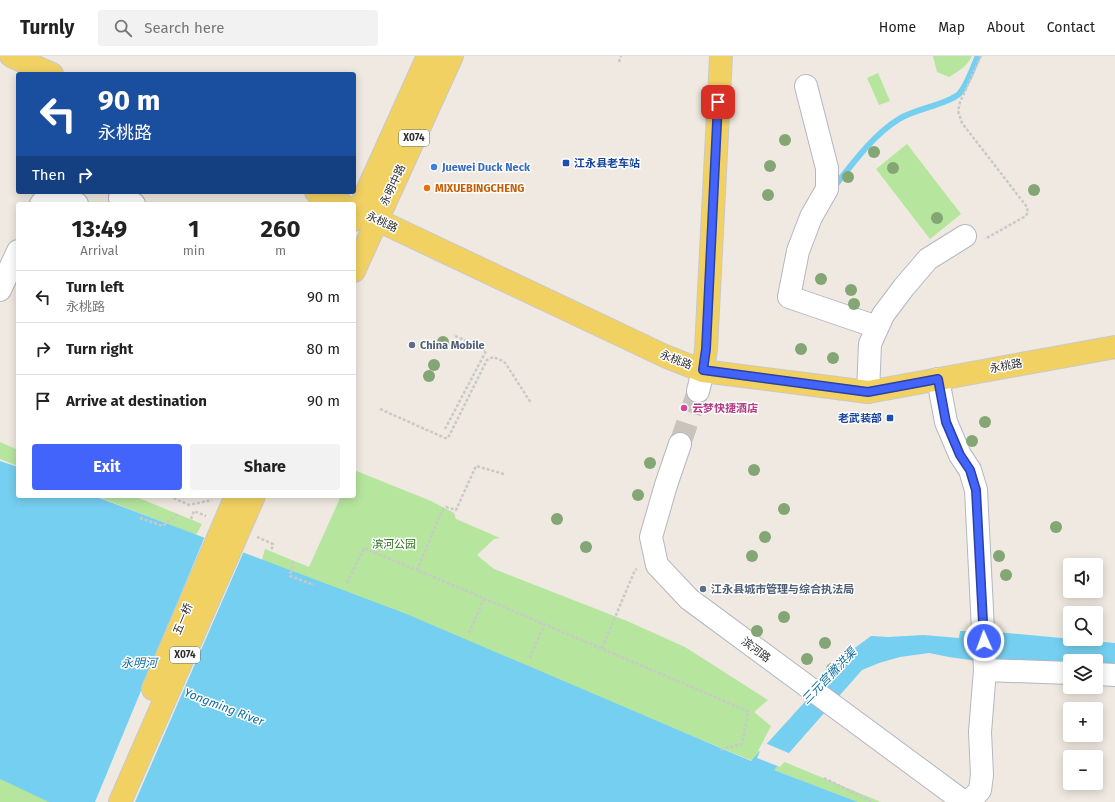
<!DOCTYPE html>
<html lang="en">
<head>
<meta charset="utf-8">
<style>
  body { margin:0; font-family:"Fira Sans","Noto Sans SC",sans-serif; background:#f2f2f2; color:#222; height:100vh; display:flex; flex-direction:column; font-size:15px; white-space:nowrap }
  * { box-sizing:border-box; margin:0 }
  p { font-size:13px; color:#767676 }
  .icon { flex:none; width:22px; height:22px; fill:none; stroke:currentColor; stroke-width:2; stroke-linecap:round; stroke-linejoin:round }
  .map { position:relative; flex:1; overflow:hidden }
  .side { position:absolute; left:16px; top:146px; width:340px; height:296px; display:flex; flex-direction:column; background:#fff; border-radius:4px; box-shadow:0 2px 10px #0003 }
  .side>* { flex:none }
  .top-card { position:absolute; left:16px; top:16px; width:340px; height:122px; border-radius:4px; box-shadow:0 2px 10px #0003; background:#1a4fa0; color:#fff; overflow:hidden }
  .buttons { position:absolute; left:1063px; top:502px; display:grid; gap:8px }
  .buttons a { display:grid; place-items:center; width:40px; height:40px; border-radius:4px; background:#fff; box-shadow:0 2px 10px #0003; font-size:20px }
  .pin { position:absolute; display:grid; place-items:center; width:34px; height:34px; color:#fff; margin:-17px; border-radius:8px; box-shadow:0 2px 6px #0006 }
  .me { position:absolute; width:44px; margin:-22px; rotate:358deg; stroke-linejoin:round; filter:drop-shadow(0 0 3px #0008) }
  .turn { display:flex; align-items:center; gap:14px; height:84px; padding:0 16px; font-size:18px }
  .turn .icon { width:52px; height:52px; stroke-width:2.5 }
  .turn b { display:block; font-size:28px; line-height:34px }
  .then { display:flex; align-items:center; height:38px; padding:0 16px; background:#0003; gap:8px; font-size:15px }
  .eta { display:flex; justify-content:space-evenly; align-items:center; height:68px; text-align:center }
  .eta b { font-size:24px; font-weight:700; line-height:28px }
  .primary-button { display:flex; gap:8px; margin-top:auto; padding:8px 16px }
  .primary-button a { flex:1; height:46px; border-radius:4px; background:#4264fb; color:#fff; font-size:16px; font-weight:700; line-height:46px; text-align:center }
  .primary-button a+a { background:#f2f2f2; color:#222 }
  ul { padding:0; list-style:none }
  li { display:flex; align-items:center; gap:12px; height:52px; padding:0 16px; border-top:1px solid #e0e0e0 }
  li div { flex:1 }
  li b { display:block; font-size:15px }
  li em { font-style:normal }
  header { display:flex; align-items:center; gap:24px; box-sizing:border-box; height:56px; padding:0 20px; background:#fff; border-bottom:1px solid #e0e0e0 }
  header strong { font-size:19px }
  nav { display:flex; gap:22px; margin-inline-start:auto; font-size:14px }
  .search { width:280px; height:36px; background:#f2f2f2; display:flex; align-items:center; gap:10px; box-sizing:border-box; padding:0 14px; border-radius:4px; color:#767676; font-size:15px }
  .map>svg:first-child { display:block }
  .green { fill:#b6e59e }
  .water { fill:#75cff0 }
  .pier { fill:#efe9e1 }
  .lines { fill:none; stroke-linecap:round; stroke-linejoin:round }
  .stream { stroke:#75cff0; stroke-width:6 }
  .minor-tunnel { stroke:#c8c4bd; stroke-width:22; stroke-dasharray:22 11; stroke-linecap:butt }
  .minor-casing { stroke:#b4b7c1; stroke-width:24 }
  .major-casing { stroke:#c9c9c9; stroke-width:24 }
  .path { stroke:#c9c9c9; stroke-width:2.5; stroke-dasharray:3 2; stroke-linecap:butt }
  .minor { stroke:#fff; stroke-width:22 }
  .major { stroke:#f2d163; stroke-width:22 }
  .tree { fill:#84a574 }
  .route-casing { stroke:#2b41a3; stroke-width:10 }
  .route { stroke:#4264fb; stroke-width:7 }
  .transit-dot { fill:#1a4fb4; stroke:#fff; stroke-width:1.5 }
  .shop-dot { fill:#3f7fe0; stroke:#fff; stroke-width:1.5 }
  .food-dot { fill:#e8710a; stroke:#fff; stroke-width:1.5 }
  .service-dot { fill:#5c6f8a; stroke:#fff; stroke-width:1.5 }
  .hotel-dot { fill:#d1479c; stroke:#fff; stroke-width:1.5 }
  .labels { text-anchor:middle; dominant-baseline:central; stroke-width:3; stroke-linejoin:round; paint-order:stroke }
  .shield { fill:#fff; stroke:#6d6d6d; stroke-width:1 }
  .shield-label { font-size:10px; font-weight:bold; fill:#2e2e2e }
  .transit-label { font-size:11px; font-weight:bold; fill:#164399; stroke:#fff; text-anchor:start }
  .shop-label { font-size:11px; font-weight:bold; fill:#366cbe; stroke:#fff; text-anchor:start }
  .street-label { font-size:11px; fill:#2e2e2e; stroke:#fff }
  .food-label { font-size:11px; font-weight:bold; fill:#c56008; stroke:#fff; text-anchor:start }
  .service-label { font-size:11px; font-weight:bold; fill:#4e5e75; stroke:#fff; text-anchor:start }
  .hotel-label { font-size:11px; font-weight:bold; fill:#b23c85; stroke:#fff; text-anchor:start }
  .park-label { font-size:11px; fill:#2c6e1b; stroke:#fff }
  .water-label { font-size:12px; font-style:italic; fill:#0d6fa3; stroke:#fff }
</style>
</head>
<body>
<header>
<strong>Turnly</strong>
<div class="search"><svg class="icon" aria-label="search" viewBox="0 0 24 24"><circle cx="10" cy="10" r="6"/><path d="M15 15l6 6"/></svg>Search here</div>
<nav><a>Home</a><a>Map</a><a>About</a><a>Contact</a></nav>
</header>
<div class="map">
<svg width="1115" height="746" viewBox="0 0 1115 746">
  <rect width="100%" height="100%" fill="#efe9e1"/>
  <path class="green" d="M933,0h39c-5,10 -13,15 -23,21l-12,-5z
    M878,17l12,28 -11,4 -12,-27z
    M907,88l54,70 -31,25 -54,-70z
    M0,386l18,8v16l-18,-7z
    M354,414l77,31 23,12 2,6 44,19 -6,1 -17,16 17,14 133,52 58,26 83,53 -14,12 17,14 -13,25 123,51h-23l-84,-32 -230,-96 -282,-114 3,-11 44,18 32,-71h13z
    M96,440h38l68,28 -6,11z
    M0,722l54,24h-54z"/>
  <path class="water" d="M0,405l18,6v29h76l310,117 347,148 101,-111 19,-14 17,1 36,-2 35,3 1,-7h25l130,12v24l-19,-1v-5h-26v3h-71l-50,-7 -20,-4 -29,4 -21,6 -17,7 -88,100 84,32h-809l-49,-23z"/>
  <path class="pier" d="M205,480l39,15 -109,251h-40z
    M765,687l26,11 -11,13 -23,-9 5,-11z"/>
  <g class="lines">
    <path class="stream" d="M834,131c19,-24 39,-52 65,-68 15,-10 47,-14 60,-25 8,-8 14,-27 19,-38"/>
    <path class="minor-tunnel" d="M680,388l18,-53"/>
    <defs>
      <path id="minor" d="M806,30l21,82v21l-16,28 -13,34 -9,46 88,30
        M120,142l14,6
        M41,148l7,-8 12,1 17,7
        M0,234l18,-39
        M938,323l8,43 14,33 10,15 6,20 9,180
        M698,335l5,-20
        M868,336l2,-48 13,-29 21,-28 24,-28 37,-23
        M680,388l-14,41 -15,52 6,28 32,34 275,203
        M1096,618l19,1
        M962,745h8l10,-11 2,-15 -2,-43 5,-62 85,3"/>
      <path id="major" d="M11,0l41,18
        M316,136l26,12
        M354,153l313,148 36,14 165,21 247,-45
        M354,164l74,-164
        M354,215l98,-215
        M703,315l3,-22 15,-293
        M153,633l83,-193
        M120,746l134,-306"/>
    </defs>
    <use href="#minor" class="minor-casing"/>
    <use href="#major" class="major-casing"/>
    <path class="path" d="M981,0l-21,46 -2,9 4,12 65,84 1,6 -4,4 -39,22
      M619,6l2,-6
      M380,353l65,29h3l39,-78 6,-3 10,4 3,3 25,39
      M445,373l40,-76 1,-3 -33,-15
      M504,418l-28,-8 -20,44 -10,-3 -4,4 -25,59 331,141 -6,33 -20,5 -2,2
      M169,440l20,9 23,-5
      M140,462l23,8 15,-12
      M191,463l3,-8 12,5
      M257,481l16,7 -2,7
      M293,505l-3,15 24,9
      M347,527l17,-35 53,22
      M469,577l15,-34
      M602,592l33,-78 2,-1
      M530,602l14,-34
      M824,722l48,24"/>
    <use href="#minor" class="minor"/>
    <use href="#major" class="major"/>
  </g>
  <g class="tree">
    <circle cx="785" cy="84" r="6"/>
    <circle cx="874" cy="96" r="6"/>
    <circle cx="770" cy="110" r="6"/>
    <circle cx="893" cy="112" r="6"/>
    <circle cx="848" cy="121" r="6"/>
    <circle cx="1034" cy="134" r="6"/>
    <circle cx="768" cy="139" r="6"/>
    <circle cx="937" cy="162" r="6"/>
    <circle cx="821" cy="223" r="6"/>
    <circle cx="851" cy="234" r="6"/>
    <circle cx="854" cy="248" r="6"/>
    <circle cx="443" cy="286" r="6"/>
    <circle cx="801" cy="293" r="6"/>
    <circle cx="833" cy="302" r="6"/>
    <circle cx="434" cy="309" r="6"/>
    <circle cx="429" cy="320" r="6"/>
    <circle cx="985" cy="366" r="6"/>
    <circle cx="972" cy="385" r="6"/>
    <circle cx="650" cy="407" r="6"/>
    <circle cx="754" cy="414" r="6"/>
    <circle cx="638" cy="439" r="6"/>
    <circle cx="784" cy="453" r="6"/>
    <circle cx="557" cy="463" r="6"/>
    <circle cx="1056" cy="471" r="6"/>
    <circle cx="765" cy="481" r="6"/>
    <circle cx="586" cy="491" r="6"/>
    <circle cx="752" cy="500" r="6"/>
    <circle cx="999" cy="500" r="6"/>
    <circle cx="1006" cy="519" r="6"/>
    <circle cx="784" cy="561" r="6"/>
    <circle cx="757" cy="575" r="6"/>
    <circle cx="825" cy="587" r="6"/>
    <circle cx="807" cy="603" r="6"/>
    <circle cx="832" cy="613" r="6"/>
  </g>
  <g class="lines">
    <defs>
      <path id="route" d="M718,46l-12,247 -3,21 165,22 70,-13 8,43 14,33 10,15 6,20 8,151"/>
    </defs>
    <use href="#route" class="route-casing"/>
    <use href="#route" class="route"/>
  </g>
  <g class="transit-dot">
    <rect x="562" y="103" width="8" height="8" rx="2"/>
    <rect x="886" y="358" width="8" height="8" rx="2"/>
  </g>
  <circle class="shop-dot" cx="434" cy="111" r="4"/>
  <circle class="food-dot" cx="427" cy="132" r="4"/>
  <g class="service-dot">
    <circle cx="412" cy="289" r="4"/>
    <circle cx="703" cy="533" r="4"/>
  </g>
  <circle class="hotel-dot" cx="684" cy="352" r="4"/>
  <g class="labels">
    <g class="shield">
      <rect x="399" y="74" width="30" height="16" rx="3"/>
      <rect x="170" y="591" width="30" height="16" rx="3"/>
    </g>
    <g class="shield-label">
      <text x="414" y="82">X074</text>
      <text x="185" y="599">X074</text>
    </g>
    <g class="transit-label">
      <text x="574" y="107">江永县老车站</text>
      <text x="882" y="362" text-anchor="end">老武装部</text>
    </g>
    <g class="shop-label">
      <text x="442" y="111">Juewei Duck Neck</text>
    </g>
    <g class="street-label">
      <text transform="translate(393 129) rotate(-65)">永明中路</text>
      <text transform="translate(382 166) rotate(25)">永桃路</text>
      <text transform="translate(676 304) rotate(21)">永桃路</text>
      <text transform="translate(1006 310) rotate(-11)">永桃路</text>
      <text transform="translate(183 563) rotate(-67)">五一桥</text>
      <text transform="translate(756 594) rotate(37)">滨河路</text>
    </g>
    <g class="food-label">
      <text x="435" y="132">MIXUEBINGCHENG</text>
    </g>
    <g class="service-label">
      <text x="420" y="289">China Mobile</text>
      <text x="711" y="533">江永县城市管理与综合执法局</text>
    </g>
    <g class="hotel-label">
      <text x="692" y="352">云梦快捷酒店</text>
    </g>
    <g class="park-label">
      <text x="394" y="488">滨河公园</text>
    </g>
    <g class="water-label">
      <text x="139" y="607">永明河</text>
      <text transform="translate(829 620) rotate(-46)">三元宫撇洪渠</text>
      <text transform="translate(224 651) rotate(21)">Yongming River</text>
    </g>
  </g>
</svg>
<div class="buttons">
<a><svg class="icon" aria-label="sound" viewBox="0 0 24 24"><path d="M4 9h4l5-4v14l-5-4H4zM17 9q2 3 0 6"/></svg></a>
<a><svg class="icon" aria-label="search" viewBox="0 0 24 24"><circle cx="10" cy="10" r="6"/><path d="M15 15l6 6"/></svg></a>
<a><svg class="icon" aria-label="layers" viewBox="0 0 24 24"><path d="M12 4l9 5-9 5-9-5zM3 14l9 5 9-5"/></svg></a>
<a>+</a>
<a>−</a>
</div>
<div class="pin" style="left:718px;top:46px;background:#d93025"><svg class="icon" aria-label="arrive" viewBox="0 0 24 24"><path d="M6 21V4h12l-3 4 3 4H6"/></svg></div>
<svg class="me" style="left:984px;top:585px" viewBox="-20 -20 40 40"><circle r="17" fill="#4264fb" stroke="#fff" stroke-width="3"/><path d="M0-11L8 9 0 5-8 9z" fill="#fff"/></svg>
<div class="top-card">
<div class="turn"><svg class="icon" aria-label="left" viewBox="0 0 24 24"><path d="M17 20v-9H6M10 6l-5 5 5 5"/></svg><div><b>90 m</b>永桃路</div></div>
<div class="then">Then<svg class="icon" aria-label="right" viewBox="0 0 24 24"><path d="M7 20v-9h11M14 6l5 5-5 5"/></svg></div>
</div>
<section class="side">
<div class="eta">
<div><b>13:49</b><p>Arrival</p></div>
<div><b>1</b><p>min</p></div>
<div><b>260</b><p>m</p></div>
</div>
<ul>
<li><svg class="icon" aria-label="left" viewBox="0 0 24 24"><path d="M17 20v-9H6M10 6l-5 5 5 5"/></svg><div><b>Turn left</b><p>永桃路</p></div><em>90 m</em></li>
<li><svg class="icon" aria-label="right" viewBox="0 0 24 24"><path d="M7 20v-9h11M14 6l5 5-5 5"/></svg><div><b>Turn right</b></div><em>80 m</em></li>
<li><svg class="icon" aria-label="arrive" viewBox="0 0 24 24"><path d="M6 21V4h12l-3 4 3 4H6"/></svg><div><b>Arrive at destination</b></div><em>90 m</em></li>
</ul>
<div class="primary-button"><a>Exit</a><a>Share</a></div>
</section>
</div>
</body>
</html>
